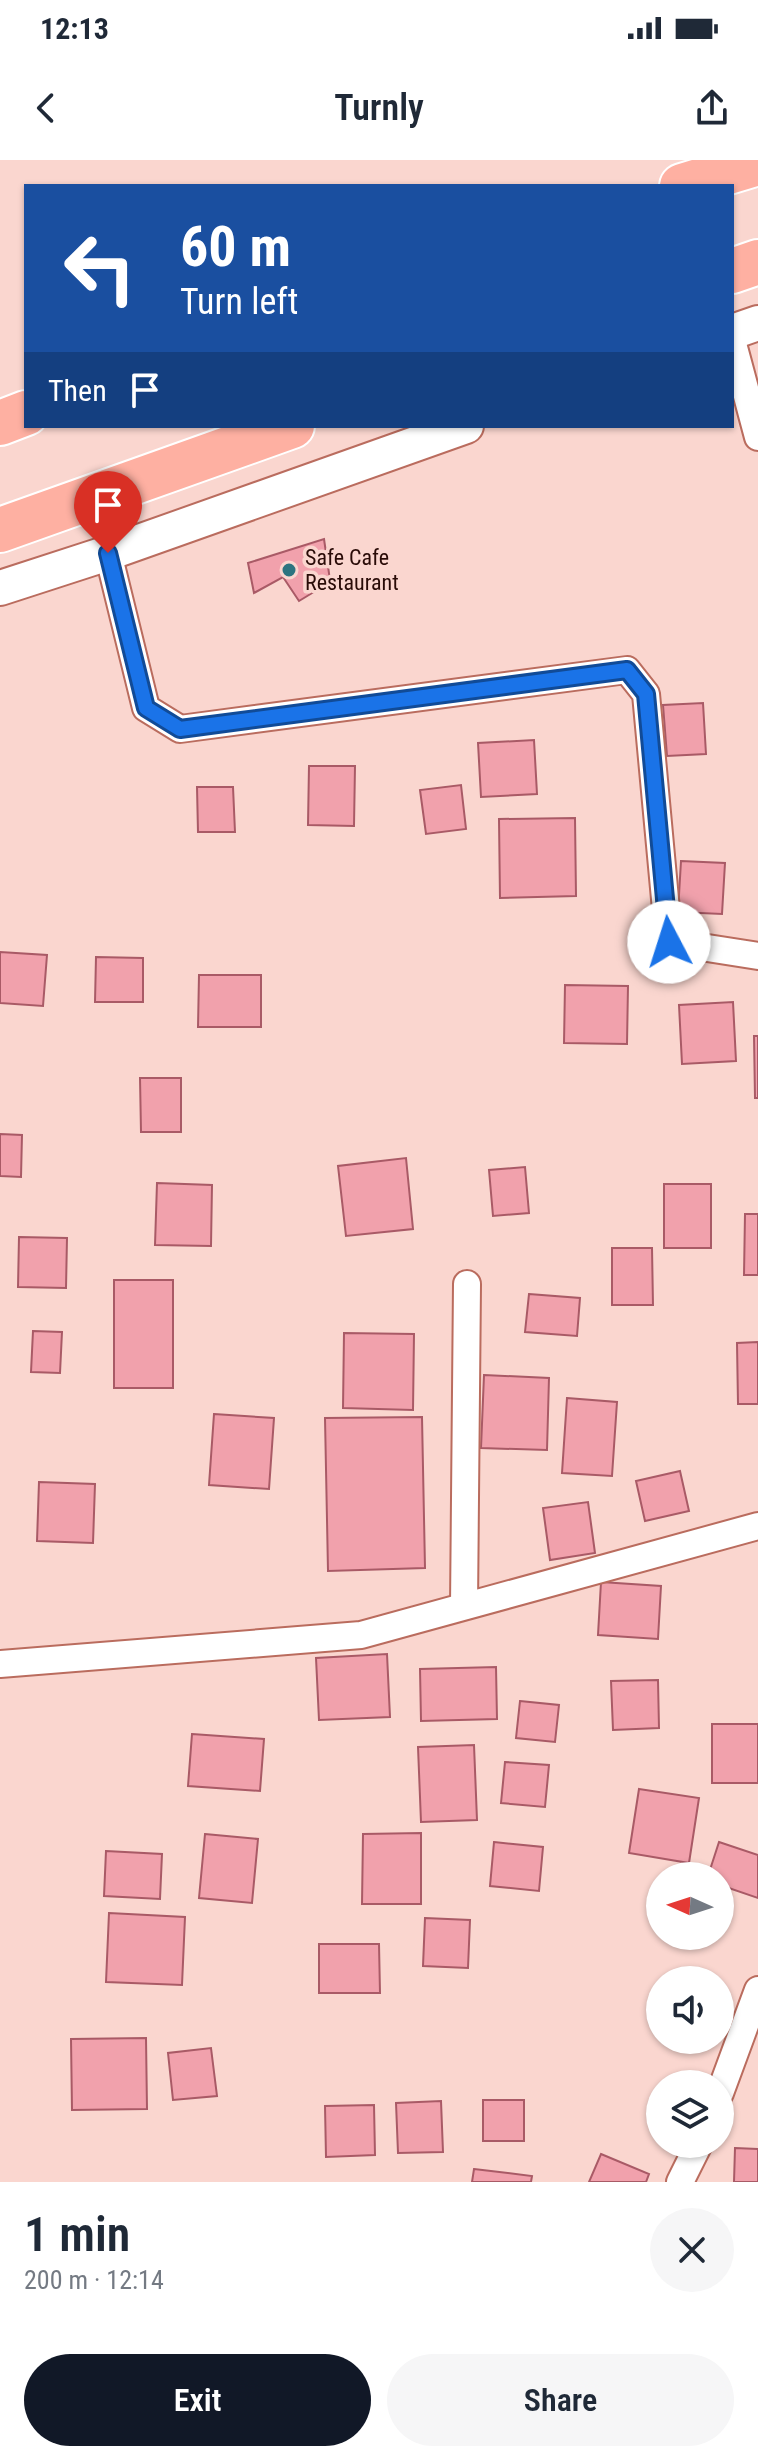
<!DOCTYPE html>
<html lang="en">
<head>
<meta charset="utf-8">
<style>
  body { margin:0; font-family:"Roboto Condensed",sans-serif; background:#f6f6f7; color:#1f2937; height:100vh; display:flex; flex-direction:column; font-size:30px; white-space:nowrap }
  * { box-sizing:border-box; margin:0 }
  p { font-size:26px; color:#747a83 }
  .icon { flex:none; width:44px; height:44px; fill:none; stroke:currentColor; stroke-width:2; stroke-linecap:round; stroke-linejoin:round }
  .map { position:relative; height:2022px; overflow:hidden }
  .details { display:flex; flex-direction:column; background:#fff; flex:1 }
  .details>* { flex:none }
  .guide { position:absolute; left:24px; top:24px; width:710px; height:244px; border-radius:0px; box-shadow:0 2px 6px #0004; background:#1a4fa0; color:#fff; overflow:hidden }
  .needle { width:52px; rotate:273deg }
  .buttons { position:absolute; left:646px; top:1702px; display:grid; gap:16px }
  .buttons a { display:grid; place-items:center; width:88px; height:88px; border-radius:50%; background:#fff; box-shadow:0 2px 6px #0004; font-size:40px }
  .pin { position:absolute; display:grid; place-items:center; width:68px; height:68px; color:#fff; margin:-82px -34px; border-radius:50% 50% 50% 0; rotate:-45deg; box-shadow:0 0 8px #0007 }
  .pin .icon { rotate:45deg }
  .me { position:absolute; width:88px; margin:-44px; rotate:355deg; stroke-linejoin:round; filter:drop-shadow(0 0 6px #0008) }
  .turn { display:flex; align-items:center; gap:28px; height:168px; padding:0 24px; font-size:36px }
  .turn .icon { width:104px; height:104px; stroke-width:2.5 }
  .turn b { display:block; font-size:56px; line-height:68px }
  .then { display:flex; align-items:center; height:76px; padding:0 24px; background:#0003; gap:16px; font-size:30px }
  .round { display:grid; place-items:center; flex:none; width:84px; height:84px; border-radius:42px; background:#f6f6f7 }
  .summary { display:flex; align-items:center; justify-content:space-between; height:136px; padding:0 24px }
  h1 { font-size:48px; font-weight:600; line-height:60px }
  .cta { display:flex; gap:16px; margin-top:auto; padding:16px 24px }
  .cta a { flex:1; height:92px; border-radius:48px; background:#111827; color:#fff; font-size:32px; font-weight:600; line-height:92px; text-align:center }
  .cta a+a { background:#f6f6f7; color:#1f2937 }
  .status { display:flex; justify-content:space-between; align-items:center; height:56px; padding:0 40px; background:#fff; direction:ltr }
  .status svg { height:22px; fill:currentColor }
  header { display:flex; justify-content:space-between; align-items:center; height:104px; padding:0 24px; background:#fff; font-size:36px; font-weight:600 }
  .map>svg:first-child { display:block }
  .building { fill:#f1a1ac; stroke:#a95a66; stroke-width:2 }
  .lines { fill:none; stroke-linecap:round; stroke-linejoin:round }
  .minor-casing { stroke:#ba6c5e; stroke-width:30 }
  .tertiary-casing { stroke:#ba6c5e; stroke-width:38 }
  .trunk-casing { stroke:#fff; stroke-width:48 }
  .minor { stroke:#fff; stroke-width:26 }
  .tertiary { stroke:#fff; stroke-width:34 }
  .trunk { stroke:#feb0a2; stroke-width:44 }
  .route-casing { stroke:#114b97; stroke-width:20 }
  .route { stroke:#1a73e8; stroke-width:14 }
  .poi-dot { fill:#2d7480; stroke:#fad6cf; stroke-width:3 }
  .labels { text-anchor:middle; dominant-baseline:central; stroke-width:7; stroke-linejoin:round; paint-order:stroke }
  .poi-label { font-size:22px; fill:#290b07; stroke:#fad6cf; text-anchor:start }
</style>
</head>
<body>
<div class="status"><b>12:13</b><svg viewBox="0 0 49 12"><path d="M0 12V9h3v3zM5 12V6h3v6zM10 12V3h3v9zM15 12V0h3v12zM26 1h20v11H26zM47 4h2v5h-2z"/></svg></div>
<header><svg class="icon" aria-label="back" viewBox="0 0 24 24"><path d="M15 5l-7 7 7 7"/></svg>Turnly<svg class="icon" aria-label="share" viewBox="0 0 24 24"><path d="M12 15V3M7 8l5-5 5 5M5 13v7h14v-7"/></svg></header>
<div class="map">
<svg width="758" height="2022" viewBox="0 0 758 2022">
  <rect width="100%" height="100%" fill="#fad6cf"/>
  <path class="building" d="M324,379l6,41 -8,7 -23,14 -16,-24 -29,16 -6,-30z
    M703,543l3,51 -39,2 -4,-51z
    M534,580l3,54 -56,3 -3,-54z
    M309,606h46l-1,60 -46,-1z
    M461,625l5,44 -40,5 -6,-44z
    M197,627h36l2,45h-37z
    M575,658l1,78 -76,2 -1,-79z
    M681,701l44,2 -3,51 -44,-2z
    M0,792l47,3 -4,51 -43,-3z
    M96,797l47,1v44h-48z
    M199,815h62v52h-63z
    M565,825l63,1 -1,58 -63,-1z
    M733,842l3,59 -54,3 -3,-59z
    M754,876h4v62h-3z
    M140,918h41v54h-40z
    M0,974l22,1 -1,42 -21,-1z
    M406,998l7,71 -67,7 -8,-70z
    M525,1007l4,46 -36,3 -4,-46z
    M157,1023l55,2 -1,61 -56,-1z
    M664,1024h47v64h-47z
    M745,1054h13v61h-14z
    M19,1077l48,1 -1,50 -48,-1z
    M612,1088h40l1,57h-41z
    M114,1120h59v108h-59z
    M529,1134l51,4 -3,38 -52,-4z
    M33,1171l29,1 -2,41 -29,-1z
    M344,1173l70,1 -1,76 -70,-2z
    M758,1182v62h-20l-1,-61z
    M484,1215l65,3 -2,72 -66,-2z
    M567,1238l50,4 -5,74 -50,-3z
    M214,1254l60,4 -5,71 -60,-4z
    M422,1257l3,151 -97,3 -3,-153z
    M680,1311l9,40 -44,10 -9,-40z
    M39,1322l56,2 -2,59 -56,-2z
    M588,1342l7,51 -45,7 -7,-52z
    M601,1422l60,4 -3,53 -60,-4z
    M387,1494l3,63 -71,3 -3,-62z
    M496,1507l1,52 -76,2 -1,-52z
    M658,1520l1,48 -46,2 -2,-49z
    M520,1541l39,4 -4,37 -39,-4z
    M712,1564h46v59h-46z
    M192,1574l72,5 -4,52 -72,-5z
    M474,1585l3,75 -56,2 -3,-75z
    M505,1602l44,3 -4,42 -44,-4z
    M639,1629l60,9 -10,65 -60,-10z
    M421,1673v71h-59l1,-70z
    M205,1674l53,5 -6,64 -53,-5z
    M494,1682l49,5 -4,44 -49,-5z
    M719,1682l39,13v43l-38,-13v-9h-12z
    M106,1691l56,3 -2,45 -56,-3z
    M109,1753l76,4 -3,68 -76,-3z
    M425,1758l45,2 -2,48 -45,-2z
    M319,1784h60l1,49h-61z
    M146,1878l1,71 -75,1 -1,-71z
    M211,1888l6,48 -44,4 -5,-47z
    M483,1940h41v41h-41z
    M441,1941l2,51 -45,1 -2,-50z
    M374,1945l1,50 -49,2 -1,-51z
    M735,1988l23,1v33h-24z
    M601,1994l48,20 -3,8h-57z
    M474,2009l58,7 -1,6h-59z"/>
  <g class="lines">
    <defs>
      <path id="minor" d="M732,180l26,97
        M108,393l38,155 34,21 447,-59 19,24 23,248 89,14
        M464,1446l3,-322
        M0,1504l361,-29 397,-109
        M720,1933l38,-103
        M680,2022l19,-38"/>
      <path id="tertiary" d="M732,172l26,-9
        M0,428l108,-35 358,-127"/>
      <path id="trunk" d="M682,26l76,-23
        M732,111l26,-9
        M0,263l26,-10
        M0,370l292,-104"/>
    </defs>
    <use href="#minor" class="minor-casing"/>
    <use href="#tertiary" class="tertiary-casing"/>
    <use href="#trunk" class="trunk-casing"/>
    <use href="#minor" class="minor"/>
    <use href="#tertiary" class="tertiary"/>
    <use href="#trunk" class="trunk"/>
  </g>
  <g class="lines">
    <defs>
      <path id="route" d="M108,393l38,155 34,21 447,-59 19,24 23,248"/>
    </defs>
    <use href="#route" class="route-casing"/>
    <use href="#route" class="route"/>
  </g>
  <circle class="poi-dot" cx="289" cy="410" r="8"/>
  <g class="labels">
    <g class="poi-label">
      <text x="305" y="397">Safe Cafe<tspan x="305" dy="25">Restaurant</tspan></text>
    </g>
  </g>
</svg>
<div class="buttons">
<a><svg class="needle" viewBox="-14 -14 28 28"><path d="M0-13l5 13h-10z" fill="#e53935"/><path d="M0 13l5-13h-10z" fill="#747a83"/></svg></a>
<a><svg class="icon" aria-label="sound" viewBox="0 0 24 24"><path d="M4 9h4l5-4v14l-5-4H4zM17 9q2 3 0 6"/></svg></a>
<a><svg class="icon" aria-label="layers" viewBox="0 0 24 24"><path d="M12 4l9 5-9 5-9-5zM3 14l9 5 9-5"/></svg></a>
</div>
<div class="pin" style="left:108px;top:393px;background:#d93025"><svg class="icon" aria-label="arrive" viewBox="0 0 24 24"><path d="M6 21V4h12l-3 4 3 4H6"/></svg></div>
<svg class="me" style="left:669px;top:782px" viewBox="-20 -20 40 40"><circle r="19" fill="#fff"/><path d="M0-13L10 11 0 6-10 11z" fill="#1a73e8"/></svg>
<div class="guide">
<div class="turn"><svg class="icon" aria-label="left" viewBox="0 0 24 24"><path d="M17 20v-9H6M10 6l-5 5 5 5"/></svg><div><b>60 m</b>Turn left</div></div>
<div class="then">Then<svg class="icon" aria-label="arrive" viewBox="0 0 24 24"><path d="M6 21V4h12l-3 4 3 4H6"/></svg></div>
</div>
</div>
<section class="details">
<div class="summary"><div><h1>1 min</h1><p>200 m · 12:14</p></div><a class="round"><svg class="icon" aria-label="close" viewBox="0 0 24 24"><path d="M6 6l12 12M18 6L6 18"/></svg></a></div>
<div class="cta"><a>Exit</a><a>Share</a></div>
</section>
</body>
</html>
